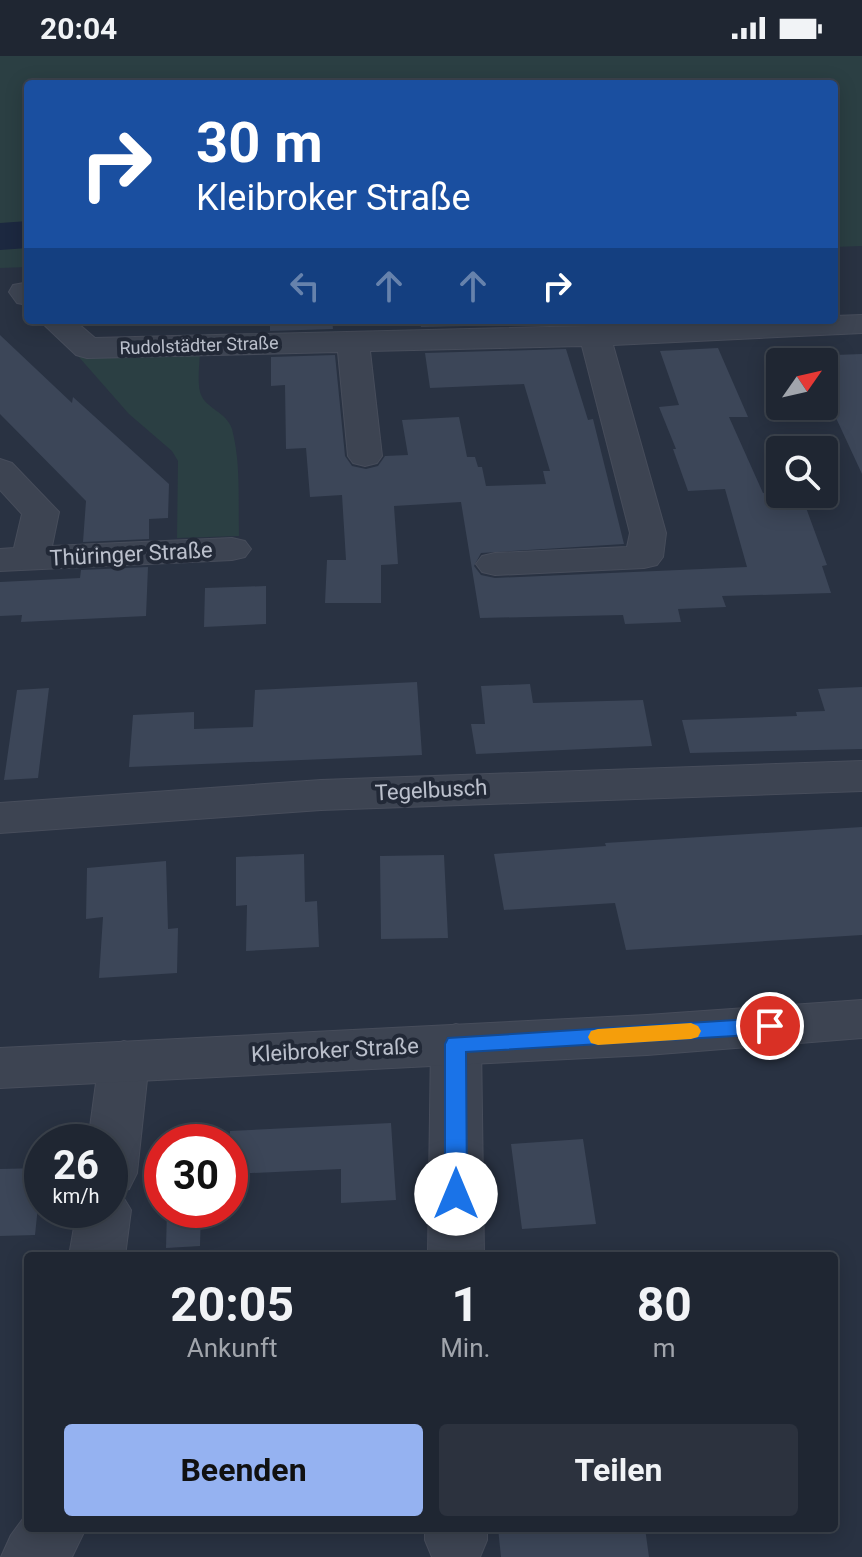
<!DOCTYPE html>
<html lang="de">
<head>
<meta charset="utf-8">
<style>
  body { margin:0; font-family:Roboto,sans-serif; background:#2c323e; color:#f1f3f6; height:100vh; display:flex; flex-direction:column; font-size:30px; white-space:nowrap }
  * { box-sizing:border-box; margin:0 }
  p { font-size:26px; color:#a1a5ac }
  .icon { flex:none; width:44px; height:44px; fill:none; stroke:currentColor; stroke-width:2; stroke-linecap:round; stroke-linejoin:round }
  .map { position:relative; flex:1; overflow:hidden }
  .details { position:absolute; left:24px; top:1196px; width:814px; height:280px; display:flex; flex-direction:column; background:#1f2632; border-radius:8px; box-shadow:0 4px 20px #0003,0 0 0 2px #3c434d }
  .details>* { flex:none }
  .top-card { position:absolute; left:24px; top:24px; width:814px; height:244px; border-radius:8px; box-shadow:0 4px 20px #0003,0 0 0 2px #3c434d; background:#1a4fa0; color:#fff; overflow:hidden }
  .needle { width:52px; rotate:56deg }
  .buttons { position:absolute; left:766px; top:292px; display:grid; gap:16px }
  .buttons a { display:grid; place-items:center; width:72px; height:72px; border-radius:8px; background:#1f2632; box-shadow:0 4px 20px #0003,0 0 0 2px #3c434d; font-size:40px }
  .speed { position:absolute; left:24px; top:1068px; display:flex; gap:16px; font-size:40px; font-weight:700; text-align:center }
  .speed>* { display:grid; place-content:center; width:104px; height:104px; border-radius:50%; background:#1f2632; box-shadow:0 4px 20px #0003,0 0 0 2px #3c434d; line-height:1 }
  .speed small { font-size:20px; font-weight:400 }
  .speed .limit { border:12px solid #d22; background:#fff; color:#111 }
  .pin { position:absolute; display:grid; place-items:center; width:68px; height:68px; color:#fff; margin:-34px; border:4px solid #fff; border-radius:50%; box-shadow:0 2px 8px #0007 }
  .me { position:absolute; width:88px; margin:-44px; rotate:0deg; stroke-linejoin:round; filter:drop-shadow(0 0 6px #0008) }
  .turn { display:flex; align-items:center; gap:28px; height:168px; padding:0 40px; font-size:36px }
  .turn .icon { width:104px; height:104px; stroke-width:2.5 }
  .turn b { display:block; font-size:56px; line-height:68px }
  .lanes { display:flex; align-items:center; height:76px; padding:0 40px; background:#0003; justify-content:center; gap:40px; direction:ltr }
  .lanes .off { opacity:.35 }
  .eta { display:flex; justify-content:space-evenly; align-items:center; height:136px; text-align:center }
  .eta b { font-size:48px; font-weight:700; line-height:56px }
  .button { display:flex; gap:16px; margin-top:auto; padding:16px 40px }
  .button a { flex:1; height:92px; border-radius:8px; background:#95b2f1; color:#111; font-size:32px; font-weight:700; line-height:92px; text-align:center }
  .button a+a { background:#2c323e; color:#f1f3f6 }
  .status { display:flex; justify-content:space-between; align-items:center; height:56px; padding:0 40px; background:#1f2632; direction:ltr }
  .status svg { height:22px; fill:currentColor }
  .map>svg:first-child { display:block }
  .green { fill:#2b3f43 }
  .water { fill:#1c2840 }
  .building { fill:#3c4658 }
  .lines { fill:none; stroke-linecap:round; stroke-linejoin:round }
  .minor-casing { stroke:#474d5b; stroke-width:2 }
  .tertiary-casing { stroke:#474d5b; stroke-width:2 }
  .minor { fill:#3d4452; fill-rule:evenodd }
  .tertiary { fill:#3d4452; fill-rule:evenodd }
  .route { fill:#1a73e8; stroke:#114b97; stroke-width:2 }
  .slow { fill:#f59e0b }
  .labels { text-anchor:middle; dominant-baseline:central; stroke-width:8; stroke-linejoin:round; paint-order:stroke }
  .far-street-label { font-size:18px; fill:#bbc0cc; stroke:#222937 }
  .street-label { font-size:22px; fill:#bbc0cc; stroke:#222937 }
</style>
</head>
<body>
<div class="status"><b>20:04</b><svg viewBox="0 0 49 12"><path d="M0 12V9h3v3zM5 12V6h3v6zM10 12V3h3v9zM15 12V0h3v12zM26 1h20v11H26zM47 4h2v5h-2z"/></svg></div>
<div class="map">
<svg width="862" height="1501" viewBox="0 0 862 1501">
  <rect width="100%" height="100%" fill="#293242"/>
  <path class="green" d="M0,0h862v190l-28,1v-163h-806v183l-28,1z
    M200,292c0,13 -3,31 0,44 4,16 27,20 32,37 9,34 6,72 7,107l-62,2 1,-77 -6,-10 -43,-37 -51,-58z"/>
  <path class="water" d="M28,165v27l-28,2v-27z"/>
  <path class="building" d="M270,264h62l1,9 -63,2z
    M419,264h137l1,4 -136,3z
    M0,279l72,68 1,-6 96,87 -1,34 -19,1v20l-66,3 3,-41 -86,-87z
    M718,292l30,69h-19l34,76 38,1 26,71 -5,1 9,27 -109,3 4,11 -48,2 3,13 -56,2 -2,-9 -143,3 -19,-116 -67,4 4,58 -17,1v38h-56l2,-43h19l-4,-65 -32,2 -4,-49 -20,1 -1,-64 -14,1v-29l64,-2 10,101 7,10 14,3 12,-3 7,-10 23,-1 -6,-35 57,-3 8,40h8l3,10h4l4,19 60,-2 -3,-13h7l-26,-87 -94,4 -5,-35 141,-4 22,71 5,-1 31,125 -143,9 -7,13 7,9 14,3 252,-11 -22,-78 -37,2 -15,-42h3l-17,-42 20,-2 -19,-54z
    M862,298v120l-38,-82v-30h-14l-3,-6z
    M148,511l-2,49 -125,6 1,-7 -22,1v-34l80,-4 1,-8z
    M266,530v38l-62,3 1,-39z
    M417,626l5,73 -293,12 4,-52 61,-3v17l59,-2 2,-37z
    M530,628l3,19 110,-3 9,46 -176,8 -5,-30h14l-4,-38z
    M862,631v62l-172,4 -8,-33 115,-4 -1,-4 29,-1 -7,-22z
    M49,632l-11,90 -34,2 13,-90z
    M862,771v108l-236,15 -11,-47 -111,7 -10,-56 112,-8 -1,-3z
    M304,798l1,48 12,-1 2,46 -73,4 1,-46 -11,1v-49z
    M444,799l4,83 -67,1 -1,-83z
    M166,805l2,68 10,-1 -1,45 -78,5 4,-61 -17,2 1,-51z
    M391,1067l5,77 -55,3v-34l-111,5v-43z
    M583,1083l13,85 -74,5 -11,-85z
    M42,1112l-7,67 -35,1v-67z
    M167,1154h34l-1,36 -34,2z
    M498,1472h147l4,29h-148z"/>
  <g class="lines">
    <defs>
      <path id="minor" d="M24,227l4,1v21l-11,-2 -8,-11 4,-7z
        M862,259v18l-249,12 53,188 -3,24 -6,8 -13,3 -149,7 -13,-3 -6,-8 6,-8 13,-3 132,-6 3,-14 -48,-187 -212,5 12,105 -5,7 -12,3 -12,-3 -5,-7 -10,-104 -251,6 -11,-3 -37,-35h35l21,18 739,-18v-4z
        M0,403l12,4 47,49 -7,34 180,-8 13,3 6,8 -6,8 -13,3 -232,11v-22l14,-1 8,-34 -22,-24z
        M862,705v30l-541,19 -321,23v-30l321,-23z
        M456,968l18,6 7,14 3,212h-56l3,-212 7,-14z
        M124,985l18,6 7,14 -12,112 -8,16 -9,3 11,18 -6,46h-56l8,-46h33v-68h-22l11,-81 7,-14z
        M28,1456v16h58l-14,29h-71l10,-22z
        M425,1472h62v12l-7,17h-48l-7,-17z"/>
      <path id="tertiary" d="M862,944v38l-215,17 -647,33v-40l647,-33z"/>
    </defs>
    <use href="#minor" class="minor-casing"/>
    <use href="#tertiary" class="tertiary-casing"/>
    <use href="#minor" class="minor"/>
    <use href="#tertiary" class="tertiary"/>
  </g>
  <path class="route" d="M770,962l7,2 3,6 -3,5 -7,3 -304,18 1,142 -3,7 -8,2 -8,-2 -3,-7v-150l3,-6z"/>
  <path class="slow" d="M691,967l7,3 3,5 -3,6 -7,2 -93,6 -7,-2 -3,-6 3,-6 7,-2z"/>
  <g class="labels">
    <g class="far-street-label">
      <text transform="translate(199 289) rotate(-2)">Rudolstädter Straße</text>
    </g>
    <g class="street-label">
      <text transform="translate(131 498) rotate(-3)">Thüringer Straße</text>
      <text transform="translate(431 734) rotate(-3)">Tegelbusch</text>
      <text transform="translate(335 994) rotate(-3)">Kleibroker Straße</text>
    </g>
  </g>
</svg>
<div class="buttons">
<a><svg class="needle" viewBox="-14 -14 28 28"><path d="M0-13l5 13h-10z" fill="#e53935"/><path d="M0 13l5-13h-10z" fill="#a1a5ac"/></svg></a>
<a><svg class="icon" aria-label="search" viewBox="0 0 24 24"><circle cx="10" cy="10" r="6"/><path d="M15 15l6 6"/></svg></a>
</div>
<div class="speed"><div>26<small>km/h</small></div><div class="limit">30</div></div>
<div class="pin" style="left:770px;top:970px;background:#d93025"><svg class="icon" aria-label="arrive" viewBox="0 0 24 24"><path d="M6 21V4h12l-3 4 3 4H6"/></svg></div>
<svg class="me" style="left:456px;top:1138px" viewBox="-20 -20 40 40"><circle r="19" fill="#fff"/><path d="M0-13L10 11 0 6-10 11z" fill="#1a73e8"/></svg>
<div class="top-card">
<div class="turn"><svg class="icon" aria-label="right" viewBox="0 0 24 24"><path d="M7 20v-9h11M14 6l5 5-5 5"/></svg><div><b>30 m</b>Kleibroker Straße</div></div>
<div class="lanes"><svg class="icon off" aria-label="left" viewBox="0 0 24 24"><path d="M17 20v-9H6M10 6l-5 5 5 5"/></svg><svg class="icon off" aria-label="ahead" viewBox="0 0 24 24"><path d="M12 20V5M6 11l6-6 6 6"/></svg><svg class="icon off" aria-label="ahead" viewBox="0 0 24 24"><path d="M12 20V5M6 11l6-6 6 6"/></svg><svg class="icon" aria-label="right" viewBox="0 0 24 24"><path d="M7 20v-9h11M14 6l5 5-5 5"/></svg></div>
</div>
<section class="details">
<div class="eta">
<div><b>20:05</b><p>Ankunft</p></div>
<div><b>1</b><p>Min.</p></div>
<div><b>80</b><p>m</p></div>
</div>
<div class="button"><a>Beenden</a><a>Teilen</a></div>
</section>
</div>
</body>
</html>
